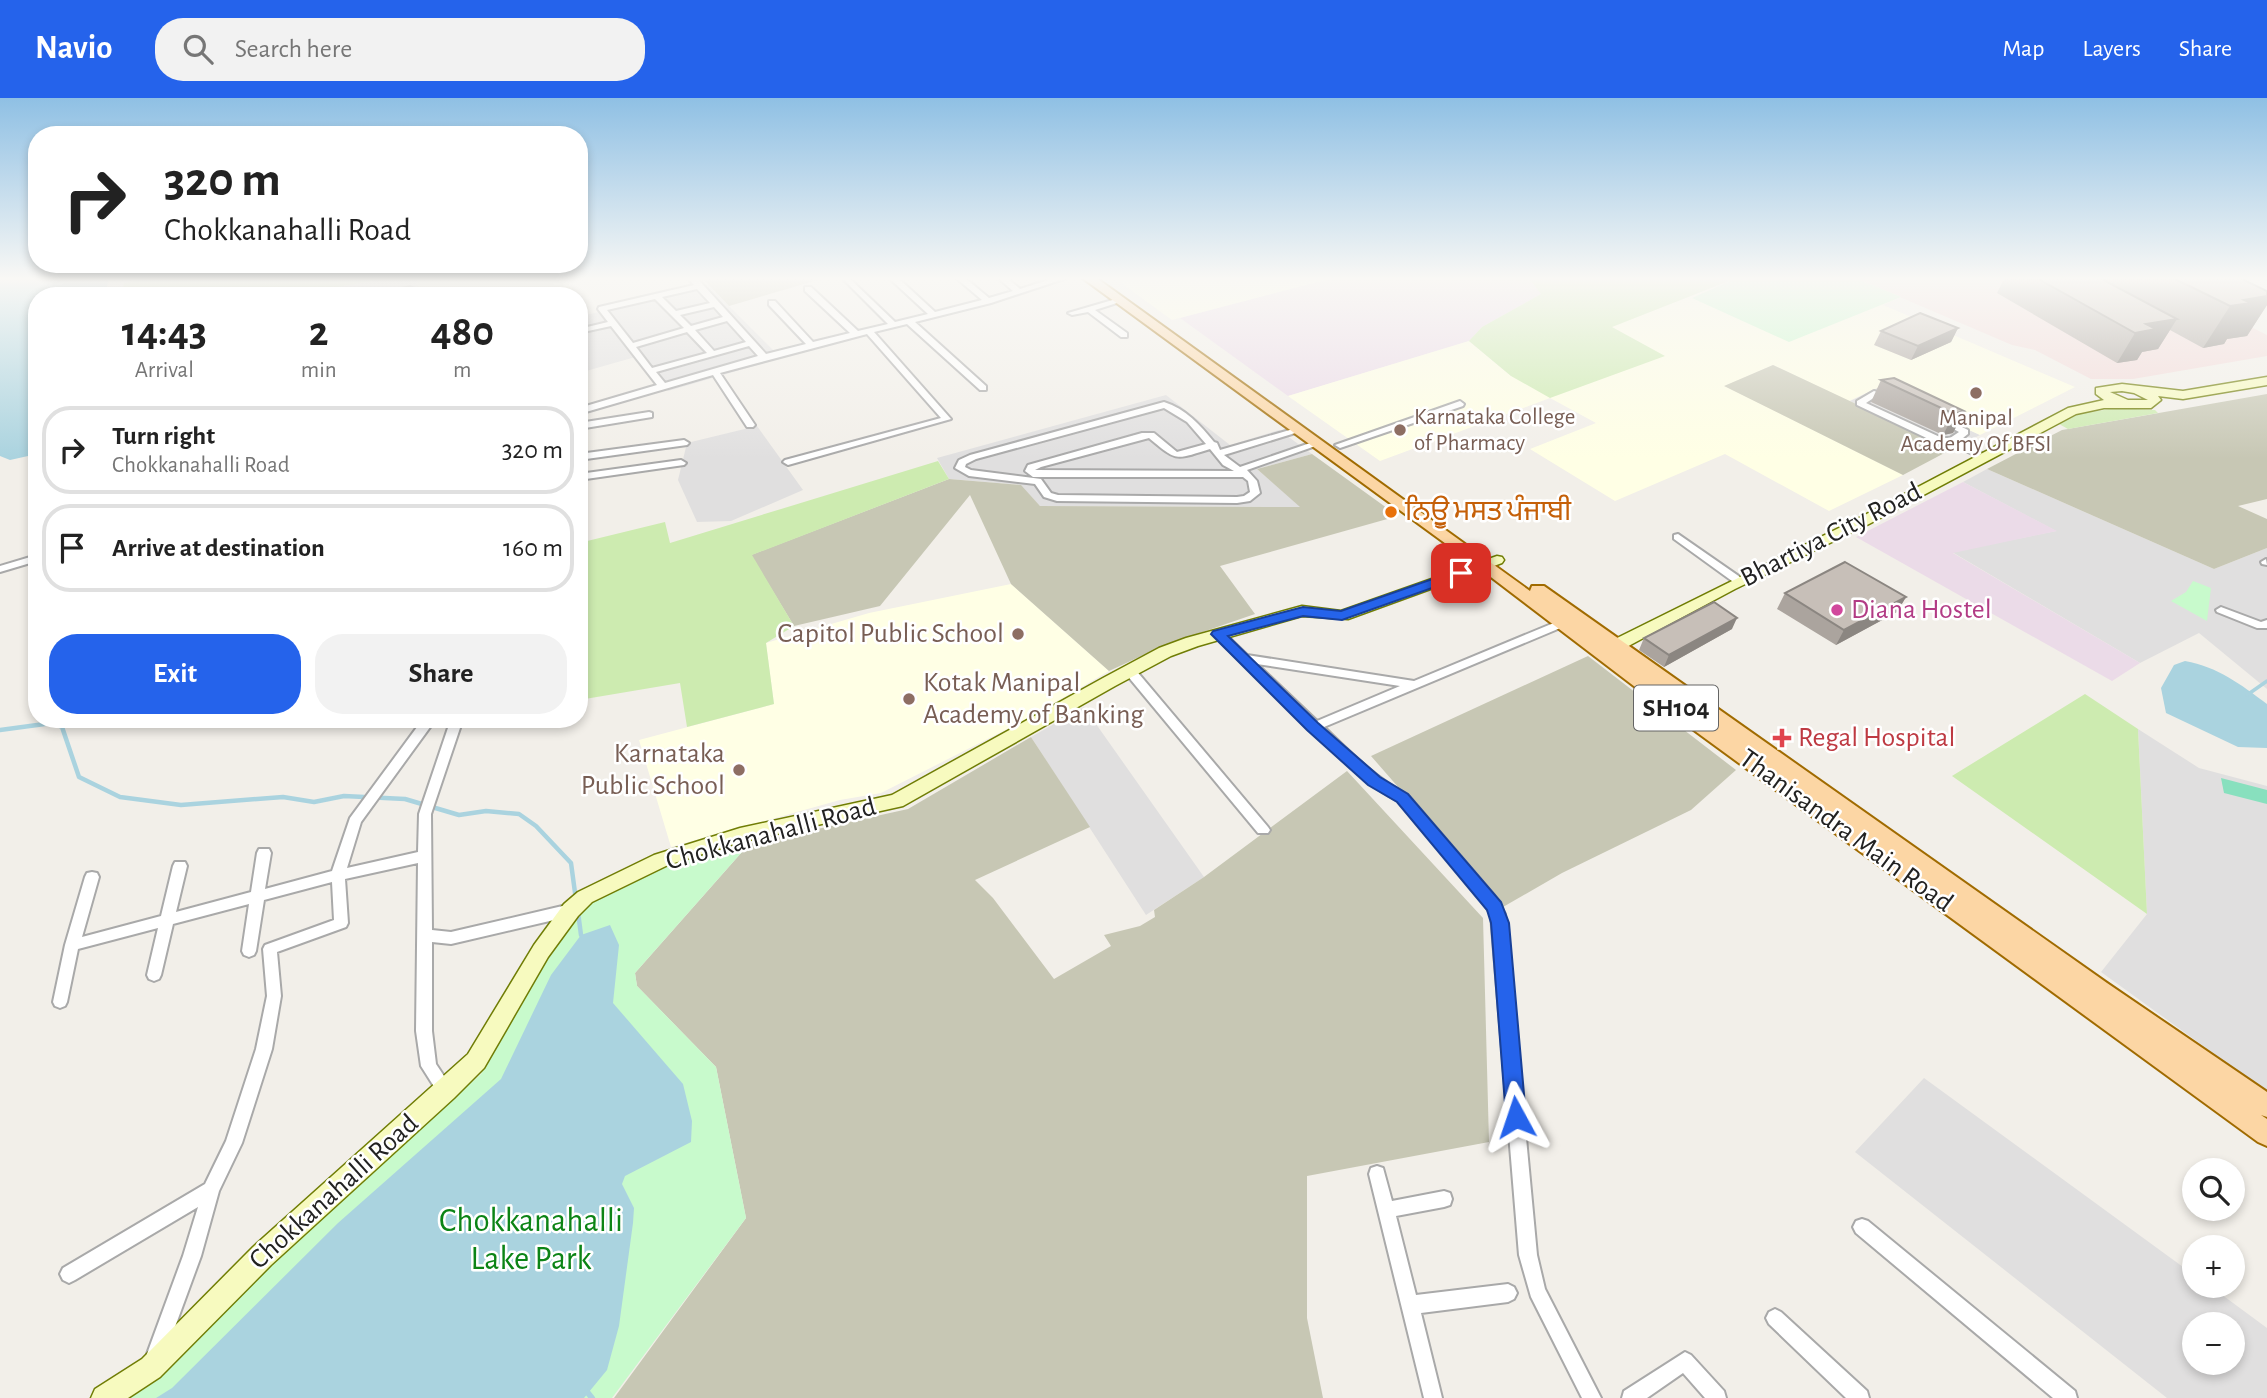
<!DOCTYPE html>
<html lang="en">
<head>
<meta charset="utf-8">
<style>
  body { margin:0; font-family:"Alegreya Sans","Noto Sans Gurmukhi",sans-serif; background:#f2f2f2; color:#222; height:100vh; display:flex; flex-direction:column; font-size:26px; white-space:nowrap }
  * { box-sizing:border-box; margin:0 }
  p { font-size:23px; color:#767676 }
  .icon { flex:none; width:38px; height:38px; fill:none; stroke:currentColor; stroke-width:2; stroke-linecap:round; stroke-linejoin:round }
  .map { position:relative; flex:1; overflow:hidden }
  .drawer { position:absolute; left:28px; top:189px; width:560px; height:441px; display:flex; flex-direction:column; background:#fff; border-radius:28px; box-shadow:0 4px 10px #0003 }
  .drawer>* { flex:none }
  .hud { position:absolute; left:28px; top:28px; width:560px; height:147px; border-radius:28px; box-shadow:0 4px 10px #0003; background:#fff; color:#222; overflow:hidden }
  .buttons { position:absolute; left:2182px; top:1060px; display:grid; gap:14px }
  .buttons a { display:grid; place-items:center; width:63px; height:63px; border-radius:50%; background:#fff; box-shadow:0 4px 10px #0003; font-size:35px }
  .pin { position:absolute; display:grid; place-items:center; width:60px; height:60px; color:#fff; margin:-30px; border-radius:14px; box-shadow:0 4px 10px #0006 }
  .me { position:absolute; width:77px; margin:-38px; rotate:355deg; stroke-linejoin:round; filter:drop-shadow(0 0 5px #0008) }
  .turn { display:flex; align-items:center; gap:24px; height:147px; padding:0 21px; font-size:32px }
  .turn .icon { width:91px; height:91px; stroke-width:2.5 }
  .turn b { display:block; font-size:49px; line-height:60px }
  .eta { display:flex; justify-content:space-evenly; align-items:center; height:119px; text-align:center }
  .eta b { font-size:42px; font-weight:700; line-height:49px }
  .cta { display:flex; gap:14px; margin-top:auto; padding:14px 21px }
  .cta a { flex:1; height:80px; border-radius:28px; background:#2563eb; color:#fff; font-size:28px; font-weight:700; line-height:80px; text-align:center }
  .cta a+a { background:#f2f2f2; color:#222 }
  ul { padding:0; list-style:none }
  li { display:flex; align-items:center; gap:21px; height:88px; margin:0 14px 10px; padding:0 7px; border:4px solid #e0e0e0; border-radius:28px }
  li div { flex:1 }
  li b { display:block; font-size:26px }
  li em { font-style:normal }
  header { display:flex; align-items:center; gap:42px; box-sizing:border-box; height:98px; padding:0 35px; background:#2563eb; color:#fff }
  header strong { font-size:33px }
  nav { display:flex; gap:38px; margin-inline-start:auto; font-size:24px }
  .search { width:490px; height:63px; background:#f2f2f2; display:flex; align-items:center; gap:18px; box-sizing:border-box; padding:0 24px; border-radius:28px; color:#767676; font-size:26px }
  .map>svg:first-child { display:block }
  .residential { fill:#e0dfdf; fill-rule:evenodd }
  .commercial { fill:#f2dad9 }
  .industrial { fill:#ebdbe8 }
  .education { fill:#ffffe5 }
  .construction { fill:#c7c7b4 }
  .farmland { fill:#eef0d5 }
  .grass { fill:#cdebb0 }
  .park { fill:#c8facc }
  .pitch { fill:#88e0be }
  .water { fill:#aad3df }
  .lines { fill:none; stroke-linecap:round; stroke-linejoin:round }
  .stream-far2 { stroke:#aad3df; stroke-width:3.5 }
  .stream-far1 { stroke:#aad3df; stroke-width:4.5 }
  .stream { stroke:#aad3df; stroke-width:6 }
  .street-casing { stroke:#a9a9a9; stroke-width:4 }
  .secondary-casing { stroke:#707d05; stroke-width:3 }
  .primary-casing { stroke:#a06b00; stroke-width:4 }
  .street { fill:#fff; fill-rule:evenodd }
  .secondary { fill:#f7fabf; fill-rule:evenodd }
  .primary { fill:#fcd6a4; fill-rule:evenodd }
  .wall { fill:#aba49e }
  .shaded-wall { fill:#8b8681 }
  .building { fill:#c7bfb8; stroke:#8b8681; stroke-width:2 }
  .route { fill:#2563eb; stroke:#184099; stroke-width:2 }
  .education-dot { fill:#8d6e63; stroke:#fff; stroke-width:2.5 }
  .food-dot { fill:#e8710a; stroke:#fff; stroke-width:2.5 }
  .hotel-dot { fill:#d1479c; stroke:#fff; stroke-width:2.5 }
  .health-dot { fill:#e0444e; stroke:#fff; stroke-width:2.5 }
  .labels { text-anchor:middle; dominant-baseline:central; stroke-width:5; stroke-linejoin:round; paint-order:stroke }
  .far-education-label { font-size:23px; fill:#785e54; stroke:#fff; text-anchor:start }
  .shield { fill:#fff; stroke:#646464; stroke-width:2 }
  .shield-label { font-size:26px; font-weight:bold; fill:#222 }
  .food-label { font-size:28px; fill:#c56008; stroke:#fff; text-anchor:start }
  .street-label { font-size:28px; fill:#222; stroke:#fff }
  .hotel-label { font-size:28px; fill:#b23c85; stroke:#fff; text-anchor:start }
  .education-label { font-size:28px; fill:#785e54; stroke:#fff; text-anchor:end }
  .health-label { font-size:28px; fill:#be3a42; stroke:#fff; text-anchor:start }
  .near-park-label { font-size:33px; fill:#0c8416; stroke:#fff }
</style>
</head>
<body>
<header>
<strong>Navio</strong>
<div class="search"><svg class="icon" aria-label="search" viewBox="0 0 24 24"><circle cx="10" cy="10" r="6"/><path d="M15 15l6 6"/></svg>Search here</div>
<nav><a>Map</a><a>Layers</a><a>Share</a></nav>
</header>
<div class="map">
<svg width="2267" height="1300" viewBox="0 0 2267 1300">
  <rect width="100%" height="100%" fill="#f2efe9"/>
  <path class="residential" d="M393,179h23l5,19h-133z
    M707,186l74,74 -113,33 -29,-35 -60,17v-56z
    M1877,290l103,47 -28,14 -102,-48z
    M1166,297l64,50 49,-15 33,24 -55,15 44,38 -261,-1 -20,-21 -71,-6 -12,-21z
    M757,328l46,64 -72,31 -34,1 -19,-42 9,-37z
    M1987,371l227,100 53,-21v141l-68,-56 -59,30 -188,-111 104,-21 -93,-49z
    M1084,609l120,170 -58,38 -115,-178z
    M2138,631l61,39 68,18v306l-166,-120 46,-58z
    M1924,980l270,197v11h16l57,42v70h-100l-312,-246zM2194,1227h39v38h-39z"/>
  <path class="commercial" d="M1853,179h298l116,58v21l-134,23h-42l-56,-29 -23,-5z"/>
  <path class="industrial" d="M1353,179h175l13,17 -59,33 -13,14 -181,55 -108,-78 141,-37z
    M1963,384l94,49 -104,22 187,110 -28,18 -256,-144z"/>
  <path class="education" d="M1113,179h240l-32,4 -149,39z
    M1739,179h114l48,20 -18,8 192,82 -95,48 -103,-47 -28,13 -76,-36 -48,21 178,89 -74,36 -104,-57 -110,47 -85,-52 66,-26 -46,-25 -170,63 -92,-65 181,-55 42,35 153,-20 -53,-29z
    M1011,486l98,87 -86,50 -142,72 -41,7 -169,47 -32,-107 135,-36 -8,-61 103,-30z"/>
  <path class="construction" d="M701,179h127l-99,29z
    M1773,267l179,84 -49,26 -179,-89z
    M2267,296v105l-29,7 29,13v29l-53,21 -227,-100 75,-39z
    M1312,356l86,62 -178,50 35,48 -90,31 -56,26 -98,-87 -41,-89 -90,111 -86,20 -43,-71 198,-76 72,6 19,21 260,1 -43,-38z
    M1588,558l148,114 -45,40 -129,63 -59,34 -132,-151z
    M1031,639l59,90 -115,53 18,18 61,81 57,-33 -7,-11 36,-9 15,-9 -1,-7 50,-33 143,-106 136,147 6,224 -182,34v142l16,80h-709l132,-180 -30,-151 -79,-81 -2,-13 114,-129 159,-35z"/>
  <path class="farmland" d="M416,179h147l14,17 -156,2z"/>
  <path class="grass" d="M157,179h236l-105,19h-167l3,-13z
    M1528,179h211l-127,50 53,29 -115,42 -39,-22 -42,-35 13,-14 59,-33z
    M2116,310l39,2 3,3 -90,16 -9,-5 20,-10z
    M938,363l11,18 -197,76 42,71 -28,17 8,61 -87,23 -7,-44 -101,17v-157l86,-21 5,21z
    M2085,596l53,35 9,185 -195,-138z"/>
  <path class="park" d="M1739,179h114l48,20 -112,45 -97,-44z
    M2193,483l18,7 -4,33 -36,-20 15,-9z
    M749,746l-114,129 2,13 79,81 30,151 -134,180h-488l150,-145 207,-179 43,-87 45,-67 33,-27 66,-28z"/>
  <path class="pitch" d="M2221,680l46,12v14l-43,-11z"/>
  <path class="water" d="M0,179h109l-4,19h-68v158l-27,6 -10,-4z
    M2185,563c33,6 55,23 82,43v44l-29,-1 -72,-34 -5,-25 13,-23z
    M610,827l9,20 -6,58 70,81 9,37 -1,21 -66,34 -3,8 12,24 -1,15 -14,103 -12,44 -23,28h-428l16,-10 166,-165 163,-144 50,-104 30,-40z"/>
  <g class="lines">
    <path class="stream-far2" d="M2247,597l20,-14"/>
    <path class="stream-far1" d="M0,632l52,-7 10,4 17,50 41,20 61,8 102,-8 31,5 30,-6 61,3 54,16 27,-4 33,3 17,12 35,37 5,37
      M578,814l3,23"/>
    <path class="stream" d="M588,1295l4,5"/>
    <defs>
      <path id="street" d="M687,179h9l70,77 40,-10 -37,-39v-4h6l38,41 37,-9 -45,-42v-4h6l47,44 30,-7 -47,-47h7l47,45 33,-8 -40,-37h9l38,35 47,-12 -27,-23h9l25,21 24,-7 -16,-14h9l14,12 37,-12h13l-79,26 -76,19 71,64v4h-6l-73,-66 -33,8 77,87 -163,46 -5,-3 2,-2 156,-42 -74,-84 -147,39 35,52 -2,2h-6l-34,-52 -134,39v-6l78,-23 -46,-59 -32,7v-4l29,-7 -10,-13 1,-2 95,-22zM697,191l13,14 -34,8 -14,-14zM655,201l29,29 -51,15 -26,-33zM714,209l9,10 -32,9 -11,-11zM727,223l19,21 -32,9 -19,-21zM687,234l20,21 -55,15 -16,-21zM749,248l9,10 -93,27 -9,-11z
        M410,189l4,2 -1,2 -24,5h-16z
        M1116,201l7,2 -28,9 32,23v4h-6l-33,-25 -16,3 -4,-2z
        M1874,293l19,6 -4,3 -14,-3 -9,6 76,35h8l9,-6 -22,-12 1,-2h6l24,12v4l-9,7 23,12 -5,3 -27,-12 -13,-1 -80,-38v-4z
        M1460,303l4,3 -1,2 -120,41 -3,1 -5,-3z
        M1164,304c22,7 36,23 50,40l3,1 3,7 80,-23 5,3 -81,25 16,12 76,-26 3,-1 5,3 -77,27 10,11 3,12 -10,8 -13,2 -180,-2 -13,-4 -9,-13 -66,-8 -14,-8 4,-8 11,-5zM1164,310l23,14 19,22 -29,8 -23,-19h-12l-114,32 -3,6 8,6h210l5,4 2,11 -6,4 -7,1 -179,-2 -7,-2 -10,-14 -70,-9 -6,-3 1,-3 10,-5zM1149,340c29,24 25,22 61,11l13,16 11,6 -199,-1 6,-3z
        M649,314l3,1v4l-73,12v-6z
        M684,342l5,3 -2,2 -108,15v-6z
        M681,362l5,3 -2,2 -105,15v-6z
        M1678,436l62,43 1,2 -1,2h-8l-58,-42v-4z
        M37,457v6l-37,11v-6z
        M2266,461l1,6 -5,-1 -1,-2z
        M2221,509l40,15 6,-2v8h-10l-40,-16 -1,-2z
        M1561,522l6,4 -2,2 -241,101c26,25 51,51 84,68l86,100 11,19 32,341 8,34 56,109h-19l-51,-101 -12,-42 -28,-340 -7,-12 -86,-102c-33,-17 -58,-44 -85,-70l-4,-1 -1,-4 -96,-92 2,-3h8l25,24 167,26zM1257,566l143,22 -83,35z
        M1130,569l4,1 134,159 2,3 -2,3h-10l-132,-159 -2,-3 2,-3z
        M423,621h13l-75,103 -14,46 71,-16 1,-38 32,-95h12l-32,95 1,116 19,2 120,-28 5,2 2,4 -2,4 -5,2 -120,28 -19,-2v89l4,33 18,27 -2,5 -6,2 -6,-2 -19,-30 -5,-35 2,-168 -73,16 3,44 -2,4 -69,25 4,44 -9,53 -30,94 -23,48 -18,65 -36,98 -3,6 -6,3 -6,-3 -3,-6 36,-98 15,-49 -123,73 -6,3 -6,-3 -3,-6 3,-6 142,-84 21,-43 30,-92 11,-53 -4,-47 2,-4 69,-25 -2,-38 -68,18 -8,51 -2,4 -5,2 -5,-2 -2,-4 7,-47 -76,20 -12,51 -2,4 -5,2 -5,-2 -2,-4 11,-47 -80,21 -11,53 -2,4 -5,2 -5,-2 -2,-4 12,-57 20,-68 2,-4 5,-1 5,1 2,4 -17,60 79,-21 12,-50 2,-4h10l2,4 -11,46 75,-20 6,-39 2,-4h10l2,4 -6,36 67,-18 18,-53z
        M1377,1068l6,2 9,33 52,-10 6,2 2,6 -2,6 -6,2 -48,9 20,79 92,-11 6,3 3,6 -3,6 -6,3 -87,11 21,85h-18l-55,-224 2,-6z
        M1862,1121l6,2 207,170 2,7h-24l-197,-165 -3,-6 3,-6z
        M1775,1211l6,3 86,79 2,7h-23l-77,-74 -3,-6 3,-6z
        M1685,1254l6,3 33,36 2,7h-21l-22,-25 -36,25h-25l2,-7z"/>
      <path id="secondary" d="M2267,279v8l-84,14 -25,-3 3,4 -10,8h-47l-28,6 -207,110 -134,65 -114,61h-12l-2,-4 2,-4 250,-124 209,-110 36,-8 -8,-6v-6l26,-4 61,7zM2122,293l12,2 14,7h-20l-18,-8z
        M1497,458l5,1 2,3 -2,3 -154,56 -46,-3 -104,30 -27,10 -56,30 -212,120 -163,36 -72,23 -76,37 -14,14 -30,41 -64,111 -30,30 -183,167 -111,112 -32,21h-37l4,-9 47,-30 111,-112 215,-193 66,-109 30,-41 14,-12 76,-37 86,-27 152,-33 211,-117 56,-30 27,-10 116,-32 39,5z"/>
      <path id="primary" d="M1081,179h14l435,314 2,-5h12l563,397 160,109v25l-6,-2 6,4v27l-9,-4 -615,-449 -164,-125z"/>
    </defs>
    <use href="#street" class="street-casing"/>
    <use href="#secondary" class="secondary-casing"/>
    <use href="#primary" class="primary-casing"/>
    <use href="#street" class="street"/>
    <use href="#secondary" class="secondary"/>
    <use href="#primary" class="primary"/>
  </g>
  <path class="wall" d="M2005,179h233l29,14v14l-20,31 -20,3 -3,5 -21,4 -33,-18 -12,19 -16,3 -5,8 -20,3 -120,-70z
    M1958,230l-7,14 -40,18 -37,-15 7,-14z
    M1881,282l83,31 -11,22 -10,2 -72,-33z
    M1785,495l121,4 -9,15 -61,33 -59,-36z
    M1732,531l-68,38 -25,-17 5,-12z"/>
  <path class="shaded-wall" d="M2267,198v9l-20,31 -20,3 -3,5 -21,4 27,-42 14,-6z
    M2177,221l-19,30 -16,3 -5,8 -20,3 18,-30 11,-9z
    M1958,230l-7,14 -40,18 7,-14z
    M1964,313l-11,22 -10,2 11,-21z
    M1906,499l-9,15 -61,33 8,-15z
    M1737,520l-5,11 -68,38 5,-12z"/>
  <path class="building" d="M2035,179h63l79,42 -31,5 10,5 -21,4z
    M2171,179h67l29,14v5l-23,4 7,3 -21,3z
    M1920,215l38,15 -40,18 -37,-15z
    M1894,280l70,33 -10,3 -73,-34z
    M1845,464l61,35 -62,33 -59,-37z
    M1714,504l23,16 -68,37 -25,-17z"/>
  <linearGradient id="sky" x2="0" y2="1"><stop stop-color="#8fc0e4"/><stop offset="0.5" stop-color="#f9f8f5"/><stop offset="1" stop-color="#f9f8f5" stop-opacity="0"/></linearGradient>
  <rect width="2267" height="361" fill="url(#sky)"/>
  <path class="route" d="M1461,471l7,4 -2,3 -124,44 -39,-4 -75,20 90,87 62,54 28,17 93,108 8,21 17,194 -3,7 -7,2 -7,-2 -3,-7 -15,-194 -4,-13 -90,-108 -29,-17 -61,-55 -96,-96 2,-3 90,-24 38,4z"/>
  <g class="education-dot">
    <circle cx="1976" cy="295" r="7"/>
    <circle cx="1400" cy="332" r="7"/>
    <circle cx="1018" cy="536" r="7"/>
    <circle cx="909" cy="601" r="7"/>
    <circle cx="739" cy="672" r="7"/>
  </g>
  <circle class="food-dot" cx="1391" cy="414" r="7"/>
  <circle class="hotel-dot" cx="1837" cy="512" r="7"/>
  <path class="health-dot" d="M1778.5 629.5h7v7h7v7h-7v7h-7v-7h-7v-7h7z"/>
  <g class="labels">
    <g class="far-education-label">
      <text x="1414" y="319">Karnataka College<tspan x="1414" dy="26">of Pharmacy</tspan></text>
      <text x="1976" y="320" text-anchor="middle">Manipal<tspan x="1976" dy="26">Academy Of BFSI</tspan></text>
    </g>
    <rect class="shield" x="1634" y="587.5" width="84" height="45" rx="5"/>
    <g class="shield-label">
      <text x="1676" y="610">SH104</text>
    </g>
    <g class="food-label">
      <text x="1405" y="414">ਨਿਉੁੂ ਮਸਤ ਪੰਜਾਬੀ</text>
    </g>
    <g class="street-label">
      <text transform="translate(1831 437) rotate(-27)">Bhartiya City Road</text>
      <text transform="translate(1846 733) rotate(36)">Thanisandra Main Road</text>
      <text transform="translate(771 736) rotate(-15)">Chokkanahalli Road</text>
      <text transform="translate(334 1094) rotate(-42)">Chokkanahalli Road</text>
    </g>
    <g class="hotel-label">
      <text x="1851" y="512">Diana Hostel</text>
    </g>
    <g class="education-label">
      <text x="1004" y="536">Capitol Public School</text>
      <text x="923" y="585" text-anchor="start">Kotak Manipal<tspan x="923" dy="32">Academy of Banking</tspan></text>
      <text x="725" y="656">Karnataka<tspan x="725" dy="32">Public School</tspan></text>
    </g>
    <g class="health-label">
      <text x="1798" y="640">Regal Hospital</text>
    </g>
    <g class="near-park-label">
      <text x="531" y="1123">Chokkanahalli<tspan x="531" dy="38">Lake Park</tspan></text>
    </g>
  </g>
</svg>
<div class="buttons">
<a><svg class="icon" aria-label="search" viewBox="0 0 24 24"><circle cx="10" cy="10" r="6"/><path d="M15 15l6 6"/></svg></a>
<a>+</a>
<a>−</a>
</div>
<div class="pin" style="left:1461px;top:475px;background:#d93025"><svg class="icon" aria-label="arrive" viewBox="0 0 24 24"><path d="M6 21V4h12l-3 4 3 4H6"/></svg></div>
<svg class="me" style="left:1516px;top:1019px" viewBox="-20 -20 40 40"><path d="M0-17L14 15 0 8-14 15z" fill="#2563eb" stroke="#fff" stroke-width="4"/></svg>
<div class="hud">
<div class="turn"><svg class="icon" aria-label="right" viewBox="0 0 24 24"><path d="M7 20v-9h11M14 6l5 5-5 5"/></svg><div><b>320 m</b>Chokkanahalli Road</div></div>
</div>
<section class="drawer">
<div class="eta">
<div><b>14:43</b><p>Arrival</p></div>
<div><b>2</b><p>min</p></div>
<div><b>480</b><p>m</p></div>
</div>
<ul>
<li><svg class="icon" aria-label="right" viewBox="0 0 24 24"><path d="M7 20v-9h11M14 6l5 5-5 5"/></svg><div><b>Turn right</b><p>Chokkanahalli Road</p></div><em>320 m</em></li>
<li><svg class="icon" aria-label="arrive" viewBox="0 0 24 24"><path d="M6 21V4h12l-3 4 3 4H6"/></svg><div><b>Arrive at destination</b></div><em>160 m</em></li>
</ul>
<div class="cta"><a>Exit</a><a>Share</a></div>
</section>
</div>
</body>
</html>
